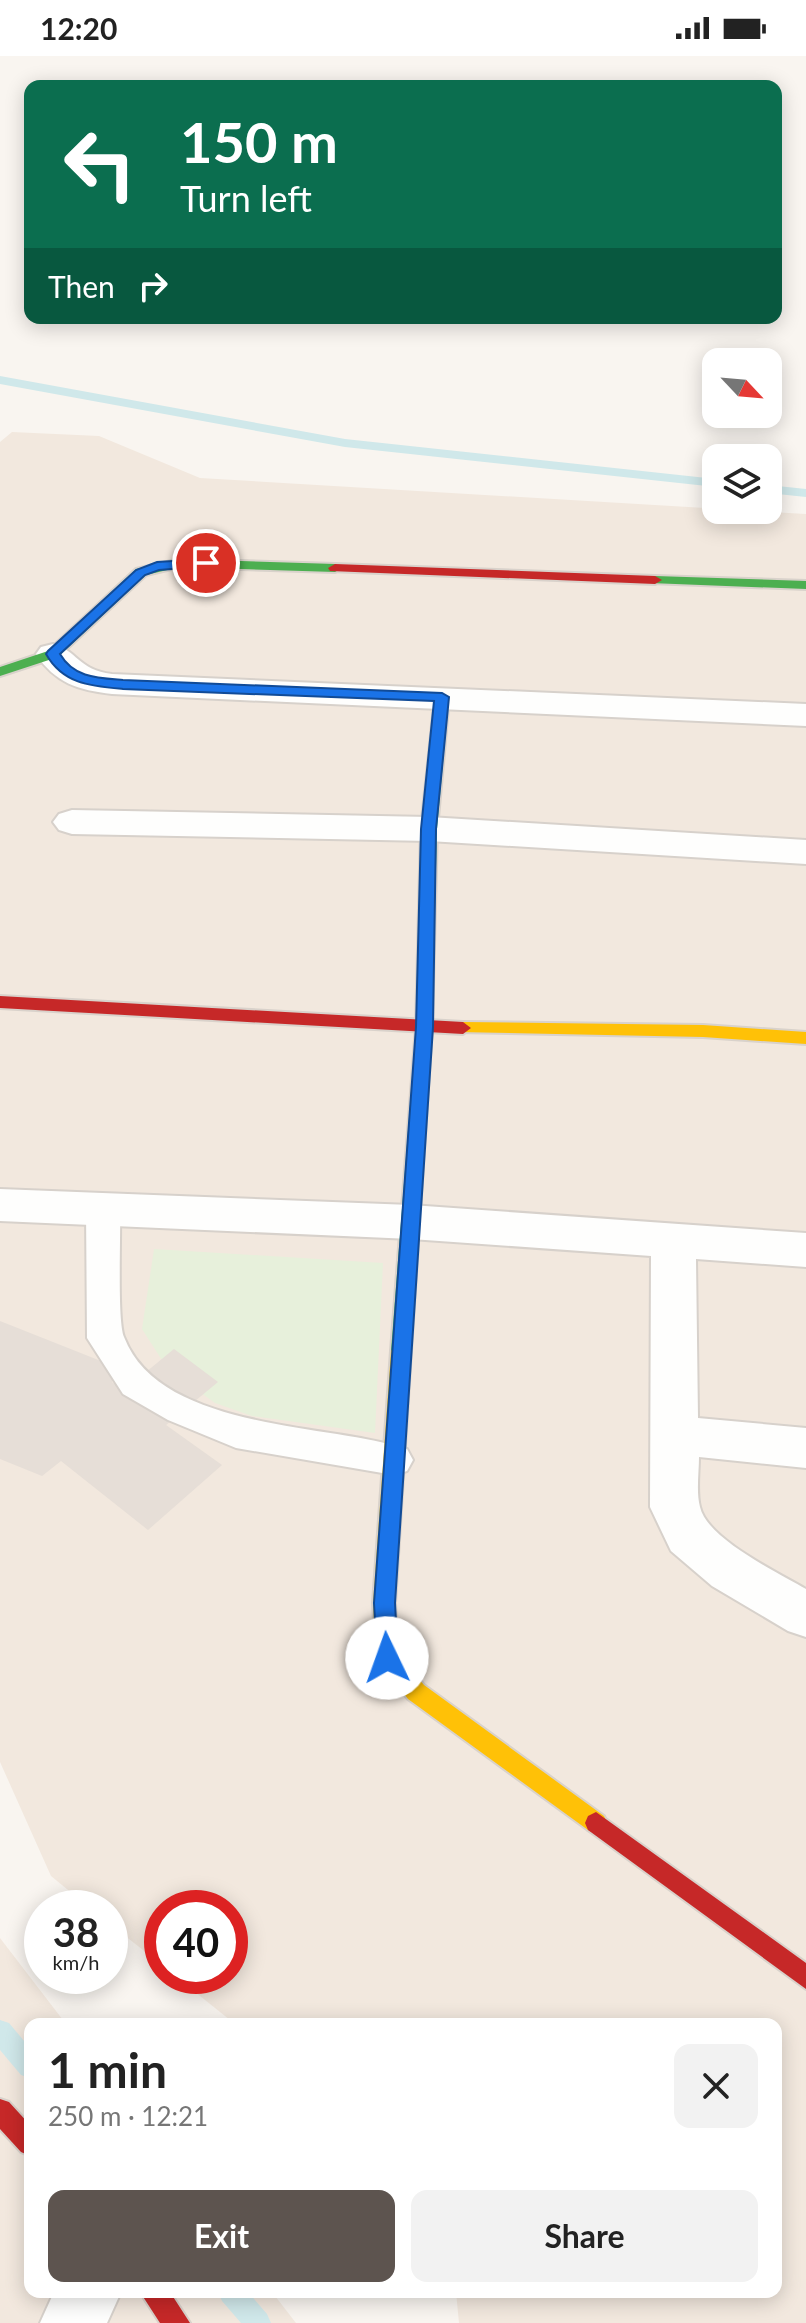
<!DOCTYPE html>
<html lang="en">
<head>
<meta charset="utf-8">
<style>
  body { margin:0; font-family:Lato,sans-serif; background:#f2f2f2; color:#222; height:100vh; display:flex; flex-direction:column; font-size:30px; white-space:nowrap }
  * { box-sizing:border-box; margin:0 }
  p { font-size:26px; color:#767676 }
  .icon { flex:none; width:44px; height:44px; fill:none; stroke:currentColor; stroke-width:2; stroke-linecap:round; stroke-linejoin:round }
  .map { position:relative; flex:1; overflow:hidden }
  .drawer { position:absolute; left:24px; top:1962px; width:758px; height:280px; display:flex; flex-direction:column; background:#fff; border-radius:16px; box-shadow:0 4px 20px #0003 }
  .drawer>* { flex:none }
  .guide { position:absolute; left:24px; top:24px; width:758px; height:244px; border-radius:16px; box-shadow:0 4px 20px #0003; background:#0b6e4f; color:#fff; overflow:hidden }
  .needle { width:52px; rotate:116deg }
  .fabs { position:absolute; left:702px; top:292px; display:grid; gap:16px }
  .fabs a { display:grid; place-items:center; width:80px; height:80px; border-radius:16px; background:#fff; box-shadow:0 4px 20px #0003; font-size:40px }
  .speed { position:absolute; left:24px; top:1834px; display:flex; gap:16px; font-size:40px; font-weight:700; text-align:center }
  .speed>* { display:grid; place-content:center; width:104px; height:104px; border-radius:50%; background:#fff; box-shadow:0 4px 20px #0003; line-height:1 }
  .speed small { font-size:20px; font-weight:400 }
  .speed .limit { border:12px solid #d22; background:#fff; color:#111 }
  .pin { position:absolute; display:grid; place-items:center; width:68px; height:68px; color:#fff; margin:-34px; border:4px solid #fff; border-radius:50%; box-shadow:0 2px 8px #0007 }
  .me { position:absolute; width:88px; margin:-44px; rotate:357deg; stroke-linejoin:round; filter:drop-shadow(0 0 6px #0008) }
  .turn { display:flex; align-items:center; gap:28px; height:168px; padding:0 24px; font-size:36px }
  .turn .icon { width:104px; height:104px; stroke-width:2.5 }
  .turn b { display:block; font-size:56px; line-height:68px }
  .then { display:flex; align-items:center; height:76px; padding:0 24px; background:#0003; gap:16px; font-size:30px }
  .round { display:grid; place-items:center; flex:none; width:84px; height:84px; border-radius:16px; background:#f2f2f2 }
  .head { display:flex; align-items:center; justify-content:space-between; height:136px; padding:0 24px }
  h1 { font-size:48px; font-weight:700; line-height:60px }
  .action { display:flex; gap:16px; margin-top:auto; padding:16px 24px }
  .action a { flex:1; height:92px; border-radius:16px; background:#5d544f; color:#fff; font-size:32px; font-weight:700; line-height:92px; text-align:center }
  .action a+a { background:#f2f2f2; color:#222 }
  .status { display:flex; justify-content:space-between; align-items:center; height:56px; padding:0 40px; background:#fff; direction:ltr }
  .status svg { height:22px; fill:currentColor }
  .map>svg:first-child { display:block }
  .residential { fill:#f2e8de }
  .green { fill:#e7f0db }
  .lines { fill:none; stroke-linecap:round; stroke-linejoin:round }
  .stream { fill:#d0e8ea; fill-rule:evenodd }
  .building { fill:#e6ded7 }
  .lane-casing { stroke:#d7d1cb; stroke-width:4 }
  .street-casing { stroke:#d7d1cb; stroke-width:4 }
  .fast-casing { stroke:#d9d2cb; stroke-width:4 }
  .slow-casing { stroke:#d9d2cb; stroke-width:4 }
  .jam-casing { stroke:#d9d2cb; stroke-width:4 }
  .lane { fill:#fefefd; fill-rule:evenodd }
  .street { fill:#fefefd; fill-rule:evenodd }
  .fast { fill:#4caf50; fill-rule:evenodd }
  .slow { fill:#ffc107; fill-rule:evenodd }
  .jam { fill:#c62828; fill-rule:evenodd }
  .route { fill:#1a73e8; stroke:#114b97; stroke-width:2 }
</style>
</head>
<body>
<div class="status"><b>12:20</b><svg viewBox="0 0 49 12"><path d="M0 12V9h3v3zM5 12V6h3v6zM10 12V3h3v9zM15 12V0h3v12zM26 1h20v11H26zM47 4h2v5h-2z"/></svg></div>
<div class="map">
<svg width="806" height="2267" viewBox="0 0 806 2267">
  <rect width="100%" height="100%" fill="#f9f5f0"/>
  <path class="residential" d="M12,376l87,4 101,42 606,36v1809h-347l-3,-31h320v-268h-541l-60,-48h55v-68h-68v57l-52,-41v-16h-20l-39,-32 -51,-114v-1320z
    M0,1882l66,86h-36v268h242l24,31h-296z"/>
  <path class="green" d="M154,1193l229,14 -8,170 -123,-17 -37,-13 -48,-35 -25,-39z"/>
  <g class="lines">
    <path class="stream" d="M0,320l345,63 371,40v8l-371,-40 -345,-63z
      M768,429l38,4v8l-38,-4z
      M0,1964l9,3 21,25v30l-9,-3 -21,-25z
      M218,2236h30l19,22 4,9h-30l-19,-22z"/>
  </g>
  <path class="building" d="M0,1265l116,46 -4,15 11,9 51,-42 44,33 -52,43 56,40 -74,65 -87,-69 -19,15 -42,-17z"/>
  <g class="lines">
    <defs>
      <path id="lane" d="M103,1140l12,4 5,9c1,24 -3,111 4,128 36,94 205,86 283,112l6,11 -6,11 -13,4 -158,-27 -68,-28 -45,-26 -36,-56 -1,-129 5,-9z"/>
      <path id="street" d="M53,588c24,6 25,26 59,30l694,30v22l-694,-32c-34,-4 -57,-11 -76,-40l5,-7z
        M72,754l357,7 377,23v24l-377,-23 -357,-7 -13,-4 -6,-8 6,-8z
        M0,1133l411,16 395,28v34l-110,-8 2,159 108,10v40l-107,-11c0,15 -3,35 1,50 7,32 79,66 106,82v48l-18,-6 -76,-45 -41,-35 -21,-44 1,-251 -240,-17 -411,-18z
        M54,2236h67l-14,31h-67z"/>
      <path id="fast" d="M180,503l155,5 7,4 -7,4 -155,-5 -34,8 -88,82 -58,19v-9l48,-16 88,-82z
        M655,520l151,5v8l-156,-6v-6z
        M442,637l7,4 -12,132 -5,198 -21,324 -3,5h-14l-3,-5 25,-324 5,-198 14,-132z"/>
      <path id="slow" d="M463,966l240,3 103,7v12l-103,-7 -246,-5 -2,-4z
        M401,1287l7,3 3,5 -16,252 3,52 26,30 180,131 3,7 -3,7 -8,4 -8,-4 -180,-131 -32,-41 -3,-55 18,-252 3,-5z"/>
      <path id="jam" d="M335,508l320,12 7,4 -7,4 -325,-13 -2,-3z
        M0,940l463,26 8,6 -8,6 -463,-26z
        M596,1756l210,151v26l-218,-159 -3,-7 3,-7z
        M0,2043l9,3 21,23v31l-9,-4 -21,-23z
        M140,2236h30l20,31h-30z"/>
    </defs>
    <use href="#lane" class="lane-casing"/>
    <use href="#street" class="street-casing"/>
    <use href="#fast" class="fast-casing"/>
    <use href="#slow" class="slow-casing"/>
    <use href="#jam" class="jam-casing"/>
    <use href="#lane" class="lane"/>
    <use href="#street" class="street"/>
    <use href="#fast" class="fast"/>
    <use href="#slow" class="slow"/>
    <use href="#jam" class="jam"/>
  </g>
  <path class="route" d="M206,503l4,1v6l-51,4 -14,5 -85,79c14,24 38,24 63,26l319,13 7,4 -13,132 -3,198 -38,576 3,55 -3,6h-15l-3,-6 -3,-55 42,-576 5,-198 13,-128 -311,-12c-33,-3 -60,-5 -77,-35l2,-3 88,-81 21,-8z"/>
</svg>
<div class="fabs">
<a><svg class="needle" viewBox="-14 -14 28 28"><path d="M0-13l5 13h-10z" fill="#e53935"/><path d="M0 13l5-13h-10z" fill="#767676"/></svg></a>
<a><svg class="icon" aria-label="layers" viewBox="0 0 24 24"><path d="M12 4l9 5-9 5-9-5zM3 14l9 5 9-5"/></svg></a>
</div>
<div class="speed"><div>38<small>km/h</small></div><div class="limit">40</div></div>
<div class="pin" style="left:206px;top:507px;background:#d93025"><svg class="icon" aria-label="arrive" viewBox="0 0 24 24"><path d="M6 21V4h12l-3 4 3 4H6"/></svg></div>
<svg class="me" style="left:387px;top:1602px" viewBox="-20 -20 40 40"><circle r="19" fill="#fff"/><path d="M0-13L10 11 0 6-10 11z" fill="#1a73e8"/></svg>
<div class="guide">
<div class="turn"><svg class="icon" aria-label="left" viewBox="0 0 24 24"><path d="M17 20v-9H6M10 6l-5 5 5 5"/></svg><div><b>150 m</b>Turn left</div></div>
<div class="then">Then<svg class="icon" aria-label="right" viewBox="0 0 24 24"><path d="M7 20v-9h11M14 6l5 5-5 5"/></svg></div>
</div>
<section class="drawer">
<div class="head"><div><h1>1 min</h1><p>250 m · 12:21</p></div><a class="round"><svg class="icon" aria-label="close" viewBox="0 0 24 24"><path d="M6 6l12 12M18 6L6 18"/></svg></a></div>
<div class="action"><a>Exit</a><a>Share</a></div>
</section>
</div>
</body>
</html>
